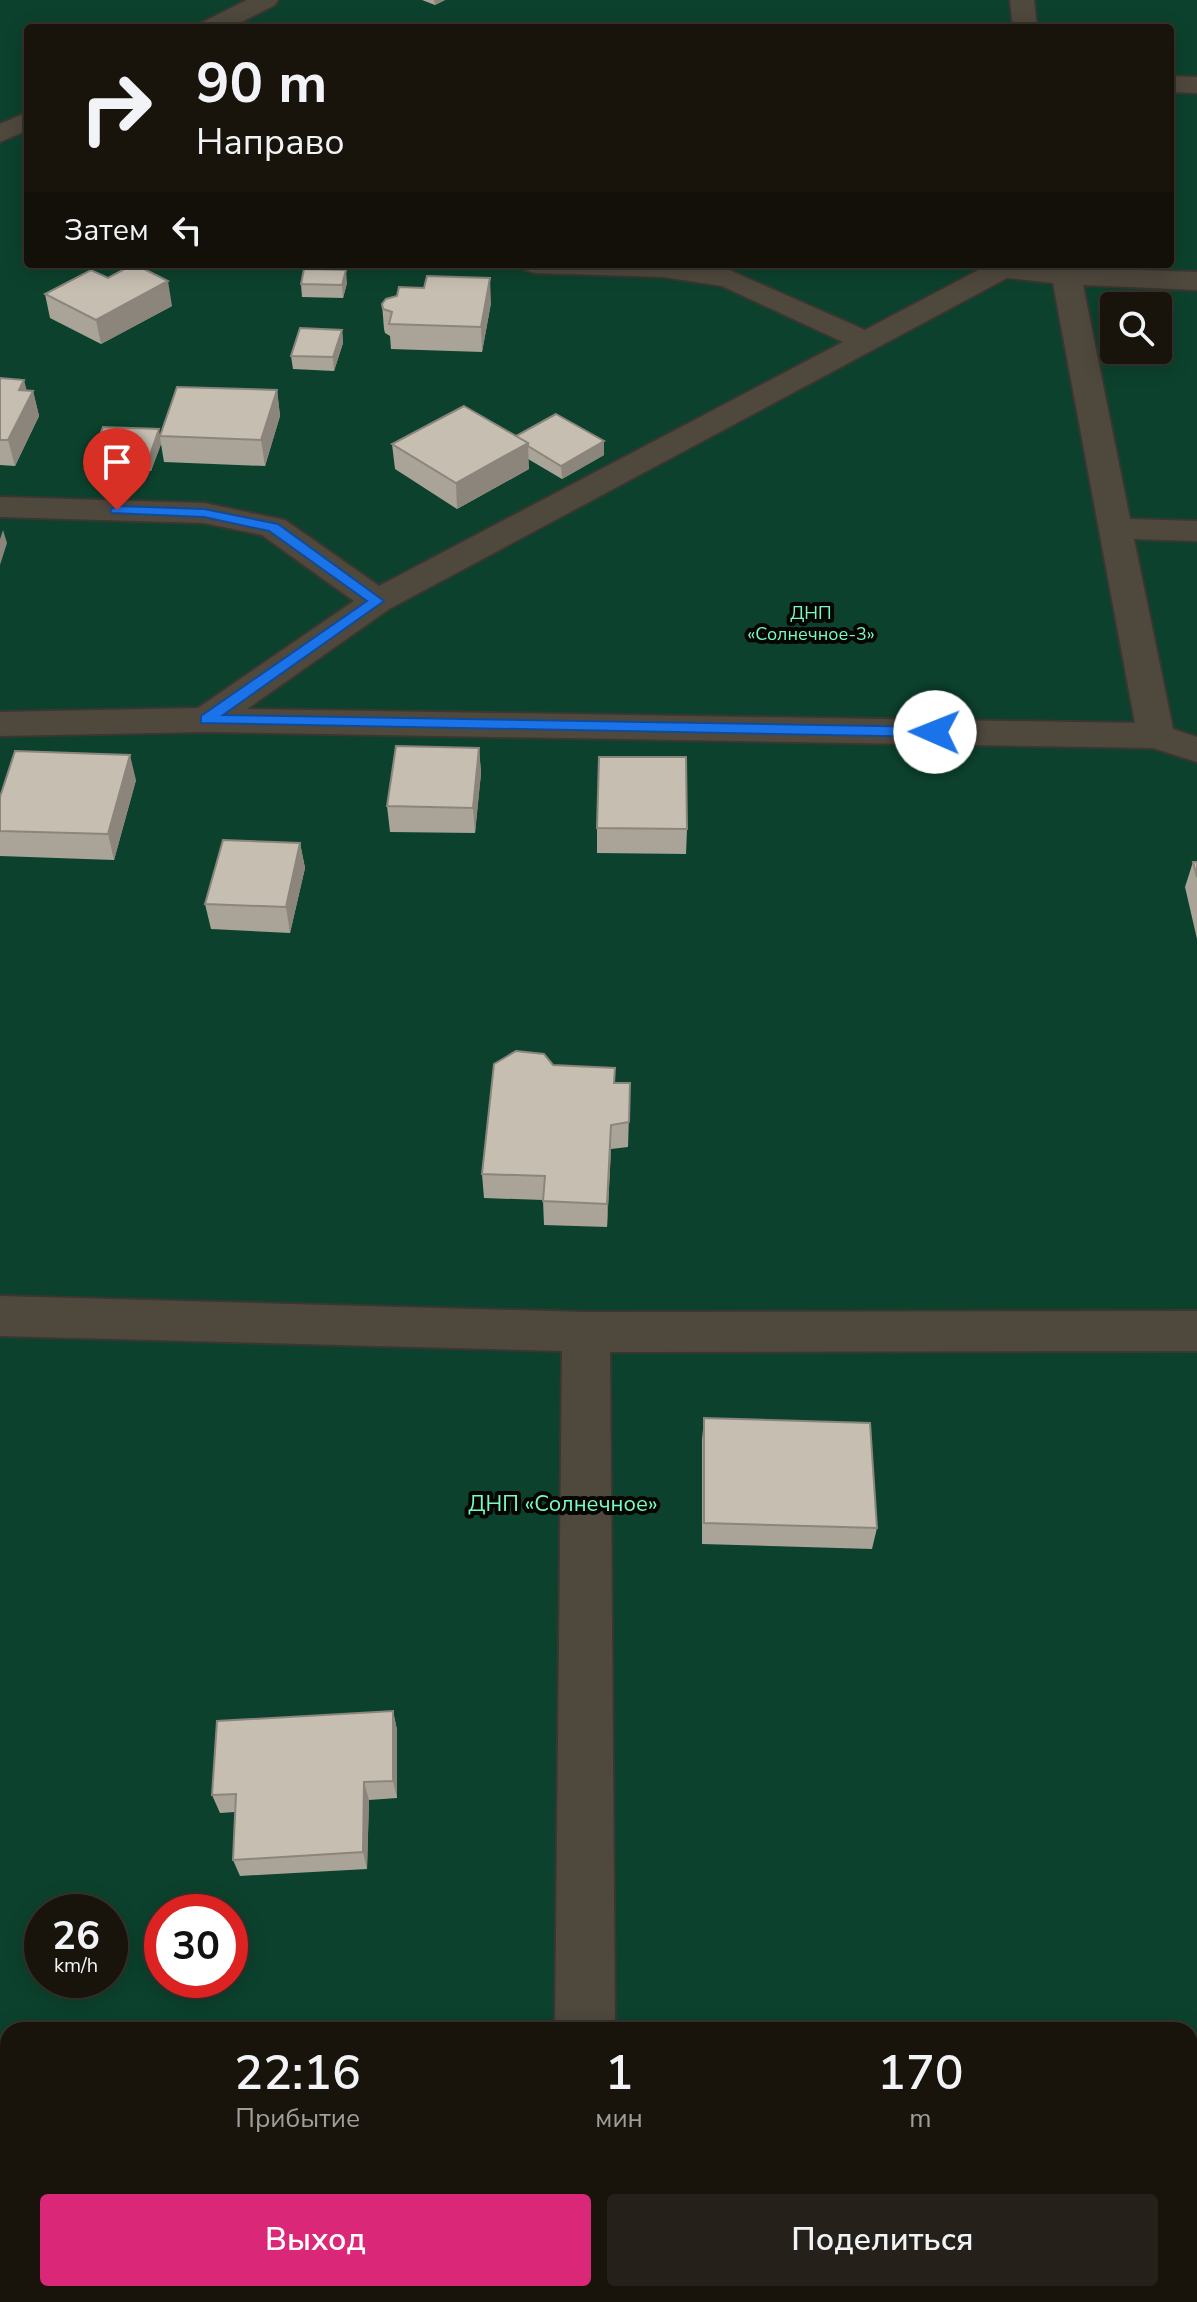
<!DOCTYPE html>
<html lang="ru">
<head>
<meta charset="utf-8">
<style>
  body { margin:0; font-family:"Nunito Sans",sans-serif; background:#25211a; color:#f1f3f6; height:100vh; display:flex; flex-direction:column; font-size:30px; white-space:nowrap }
  * { box-sizing:border-box; margin:0 }
  p { font-size:26px; color:#9f9e9d }
  .icon { flex:none; width:44px; height:44px; fill:none; stroke:currentColor; stroke-width:2; stroke-linecap:round; stroke-linejoin:round }
  .map { position:relative; flex:1; overflow:hidden }
  .drawer { position:absolute; left:0px; top:2022px; width:1198px; height:280px; display:flex; flex-direction:column; background:#18140c; border-radius:24px 24px 0 0; box-shadow:0 4px 20px #0003,0 0 0 2px #36332d }
  .drawer>* { flex:none }
  .hud { position:absolute; left:24px; top:24px; width:1150px; height:244px; border-radius:8px; box-shadow:0 4px 20px #0003,0 0 0 2px #36332d; background:#18140c; color:#f1f3f6; overflow:hidden }
  .buttons { position:absolute; left:1100px; top:292px; display:grid; gap:16px }
  .buttons a { display:grid; place-items:center; width:72px; height:72px; border-radius:8px; background:#18140c; box-shadow:0 4px 20px #0003,0 0 0 2px #36332d; font-size:40px }
  .speed { position:absolute; left:24px; top:1894px; display:flex; gap:16px; font-size:40px; font-weight:700; text-align:center }
  .speed>* { display:grid; place-content:center; width:104px; height:104px; border-radius:50%; background:#18140c; box-shadow:0 4px 20px #0003,0 0 0 2px #36332d; line-height:1 }
  .speed small { font-size:20px; font-weight:400 }
  .speed .limit { border:12px solid #d22; background:#fff; color:#111 }
  .pin { position:absolute; display:grid; place-items:center; width:68px; height:68px; color:#fff; margin:-82px -34px; border-radius:50% 50% 50% 0; rotate:-45deg; box-shadow:0 0 8px #0007 }
  .pin .icon { rotate:45deg }
  .me { position:absolute; width:88px; margin:-44px; rotate:271deg; stroke-linejoin:round; filter:drop-shadow(0 0 6px #0008) }
  .turn { display:flex; align-items:center; gap:28px; height:168px; padding:0 40px; font-size:36px }
  .turn .icon { width:104px; height:104px; stroke-width:2.5 }
  .turn b { display:block; font-size:56px; line-height:68px }
  .then { display:flex; align-items:center; height:76px; padding:0 40px; background:#0003; gap:16px; font-size:30px }
  .eta { display:flex; justify-content:space-evenly; align-items:center; height:136px; text-align:center }
  .eta b { font-size:48px; font-weight:600; line-height:56px }
  .cta { display:flex; gap:16px; margin-top:auto; padding:16px 40px }
  .cta a { flex:1; height:92px; border-radius:8px; background:#db2777; color:#fff; font-size:32px; font-weight:600; line-height:92px; text-align:center }
  .cta a+a { background:#25211a; color:#f1f3f6 }
  .map>svg:first-child { display:block }
  .green { fill:#0c422d; fill-rule:evenodd }
  .lines { fill:none; stroke-linecap:round; stroke-linejoin:round }
  .minor-casing { stroke:#3a3631; stroke-width:4 }
  .minor { fill:#4f483d; fill-rule:evenodd }
  .wall { fill:#aaa398 }
  .shaded-wall { fill:#8b857c }
  .building { fill:#c6beb1; stroke:#8b857c; stroke-width:2 }
  .route { fill:#1a73e8; stroke:#114b97; stroke-width:2 }
  .labels { text-anchor:middle; dominant-baseline:central; stroke-width:8; stroke-linejoin:round; paint-order:stroke }
  .far-park-label { font-size:18px; fill:#76fbc1; stroke:#070503 }
  .park-label { font-size:22px; fill:#76fbc1; stroke:#070503 }
</style>
</head>
<body>
<div class="map">
<svg width="1197" height="2302" viewBox="0 0 1197 2302">
  <rect width="100%" height="100%" fill="#201a10"/>
  <path class="green" d="M0,0h1197v2302h-1197zM28,28h1142v236h-1142zM1114,306h44v44h-44zM42,1912h68v68h-68zM162,1912h68v68h-68zM8,2030h1182v264h-1182z"/>
  <g class="lines">
    <defs>
      <path id="minor" d="M247,0h31l-3,5 -46,23h-31l3,-5z
        M1010,0h24l3,28h-24z
        M1170,76l27,1v16l-27,-1z
        M28,112v18l-28,12v-18z
        M521,264h170l38,6 136,60 125,-66h88l1,4 118,4v18l-114,-5 47,234 67,2v20l-63,-2 39,190 24,8v25l-44,-14 -947,-16 -206,4v-24l198,-4 156,-107 -92,-66 -58,-12 -204,-6v-20l204,6 81,17 94,66 464,-244 -121,-56 -59,-9 -128,-4 -10,-3zM1007,278l46,5 82,440 -888,-14 142,-100z
        M0,1296l586,16 611,-1v40l-587,1 5,678h-60l7,-679 -562,-15z
        M553,2294h64v8h-64z"/>
    </defs>
    <use href="#minor" class="minor-casing"/>
    <use href="#minor" class="minor"/>
  </g>
  <path class="wall" d="M422,0h23l-10,5z
    M108,278l64,28 -71,38 -51,-26 -5,-24z
    M347,283l-4,15 -41,-1 -1,-13z
    M491,303l-9,49 -91,-3 -1,-13 -5,-3 -1,-4 -2,-25z
    M342,330l1,13 -9,28 -41,-2 -2,-13z
    M0,378l27,13h6l6,25 -24,50 -15,-1z
    M277,390l3,26 -15,50 -101,-4 -3,-18 -10,27 -56,-2 -3,-14 68,-21z
    M516,436l88,19 -42,24 -34,-20 1,10 -72,40 -62,-40 -3,-25z
    M479,748l2,25 -6,60 -85,-1 -3,-26z
    M136,780l-22,80 -114,-4v-59z
    M597,828l90,1 -1,25 -89,-1z
    M300,843l5,25 -15,65 -79,-4 -6,-25z
    M1193,862h4v77l-12,-52z
    M553,1065l62,18h15l-2,64 -17,2 -4,78 -63,-2 -1,-25 -59,-2 -2,-24z
    M704,1418l173,110 -5,21 -170,-5v-104z
    M393,1711l4,19v68l-28,2 -2,69 -127,7 -7,-16 2,-48 -15,1 -8,-18z"/>
  <path class="shaded-wall" d="M434,0h11l-10,5z
    M346,270l1,13 -4,15 -1,-13z
    M490,278l1,25 -9,49 -1,-25z
    M168,281l4,25 -71,38 -5,-24z
    M342,330l1,13 -9,28 -1,-14z
    M24,380l5,19 4,-8 6,25 -24,50 -7,-26 11,-50z
    M277,390l3,26 -15,50 -4,-26z
    M159,429l2,15 -10,27 -2,-13z
    M604,441v14l-42,24 -1,-13z
    M528,443l1,26 -72,40 -1,-26z
    M3,530l4,13 -7,22v-26z
    M479,748l2,25 -6,60 -2,-25z
    M130,755l6,25 -22,80 -6,-26z
    M300,843l5,25 -15,65 -4,-26z
    M611,1125v24l-4,78v-23z
    M393,1711l4,19v68l-4,-17z
    M364,1782l5,18 -2,69 -4,-17z"/>
  <path class="building" d="M134,264l34,17 -72,39 -51,-26 46,-24 17,8z
    M304,269l42,1 -4,15 -41,-1z
    M427,276l63,2 -9,49 -92,-3 3,-12 -9,-3 -1,-5 4,-5 11,-3 2,-9 25,1z
    M300,328l42,2 -9,27 -42,-1z
    M0,378l24,2 -5,10 14,1 -25,49h-8z
    M177,387l100,3 -16,50 -101,-4z
    M464,406l64,37 -72,40 -64,-39z
    M556,414l48,27 -43,25 -33,-20v-3l-12,-7z
    M103,427l56,2 -10,29 -57,-3z
    M396,746l83,2 -6,60 -86,-2z
    M15,751l115,4 -22,79 -108,-3v-34z
    M599,757h87l1,72 -90,-1z
    M223,840l77,3 -14,64 -81,-3z
    M1193,862h4v15z
    M516,1051l28,3 9,11 62,3 -1,15h16l-1,39 -18,3 -4,79 -64,-3 2,-25 -63,-2 12,-110z
    M704,1418l166,5 7,105 -173,-5z
    M393,1711v70l-29,1 -1,70 -130,8 3,-66 -24,1 5,-74z"/>
  <path class="route" d="M117,506l87,3 74,15 106,77 -161,114 712,12 7,5 -7,5 -734,-14v-7l166,-115 -98,-70 -65,-14 -92,-4 -2,-3z"/>
  <g class="labels">
    <g class="far-park-label">
      <text x="811" y="613">ДНП<tspan x="811" dy="21">«Солнечное-3»</tspan></text>
    </g>
    <g class="park-label">
      <text x="563" y="1504">ДНП «Солнечное»</text>
    </g>
  </g>
</svg>
<div class="buttons">
<a><svg class="icon" aria-label="search" viewBox="0 0 24 24"><circle cx="10" cy="10" r="6"/><path d="M15 15l6 6"/></svg></a>
</div>
<div class="speed"><div>26<small>km/h</small></div><div class="limit">30</div></div>
<div class="pin" style="left:117px;top:510px;background:#d93025"><svg class="icon" aria-label="arrive" viewBox="0 0 24 24"><path d="M6 21V4h12l-3 4 3 4H6"/></svg></div>
<svg class="me" style="left:935px;top:732px" viewBox="-20 -20 40 40"><circle r="19" fill="#fff"/><path d="M0-13L10 11 0 6-10 11z" fill="#1a73e8"/></svg>
<div class="hud">
<div class="turn"><svg class="icon" aria-label="right" viewBox="0 0 24 24"><path d="M7 20v-9h11M14 6l5 5-5 5"/></svg><div><b>90 m</b>Направо</div></div>
<div class="then">Затем<svg class="icon" aria-label="left" viewBox="0 0 24 24"><path d="M17 20v-9H6M10 6l-5 5 5 5"/></svg></div>
</div>
<section class="drawer">
<div class="eta">
<div><b>22:16</b><p>Прибытие</p></div>
<div><b>1</b><p>мин</p></div>
<div><b>170</b><p>m</p></div>
</div>
<div class="cta"><a>Выход</a><a>Поделиться</a></div>
</section>
</div>
</body>
</html>
